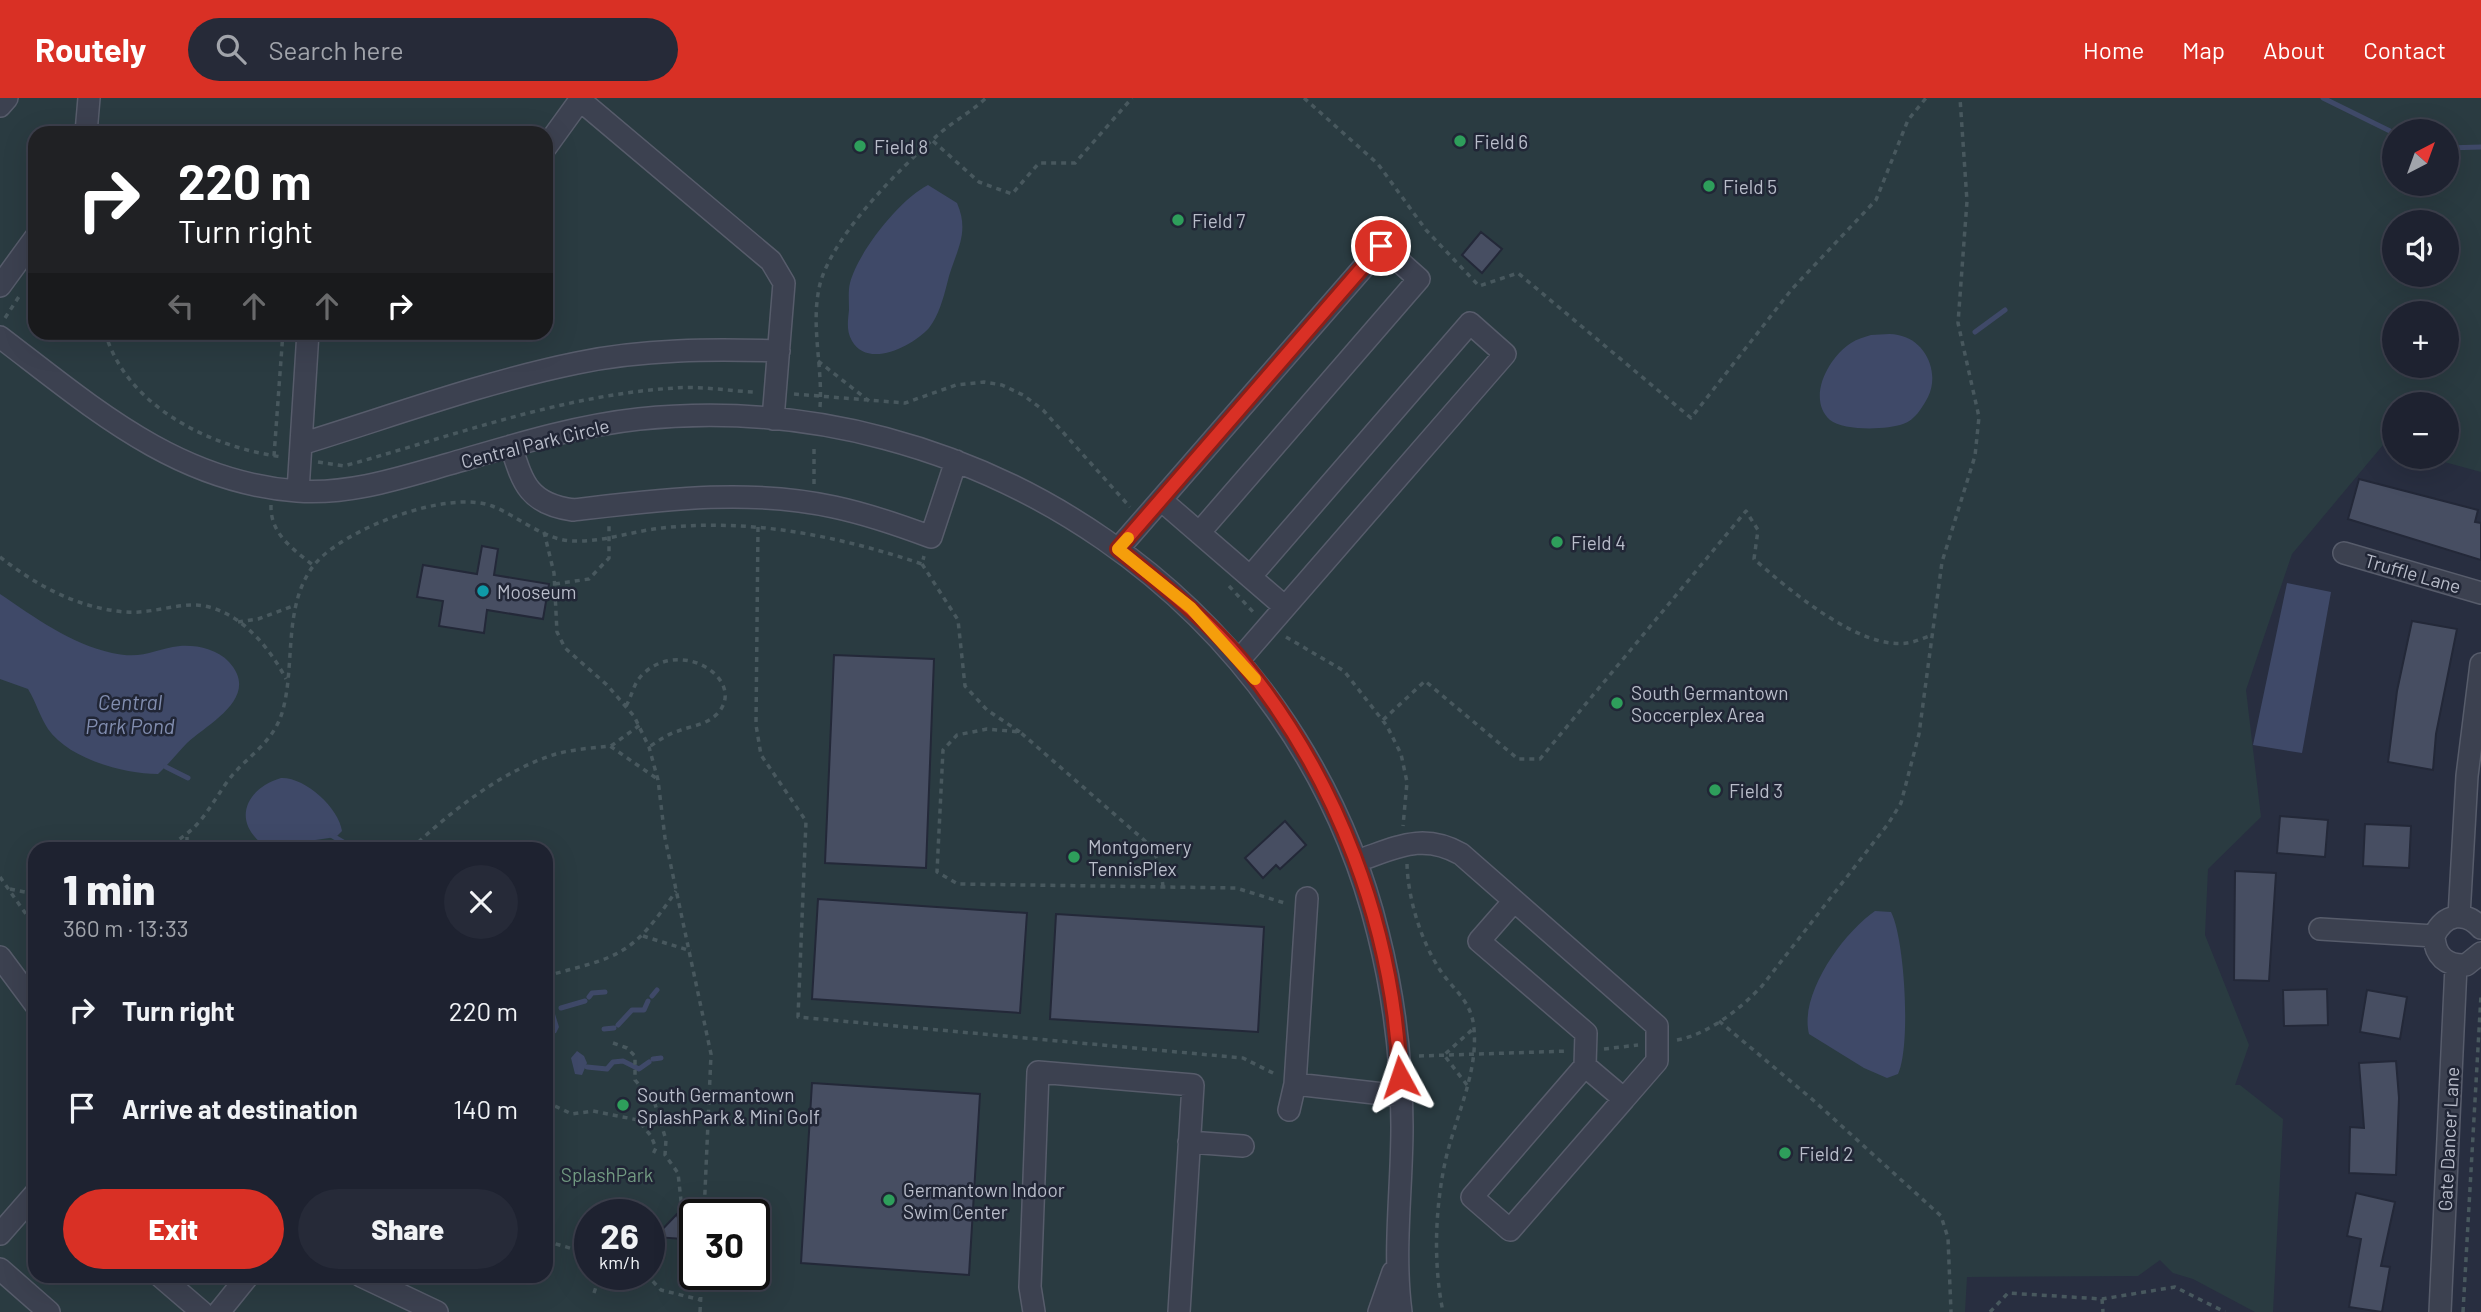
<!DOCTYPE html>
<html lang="en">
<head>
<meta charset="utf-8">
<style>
  body { margin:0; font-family:Barlow,sans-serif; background:#262a38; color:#f1f3f6; height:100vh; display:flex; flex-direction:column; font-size:26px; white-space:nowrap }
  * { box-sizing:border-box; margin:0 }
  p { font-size:23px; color:#a1a4ab }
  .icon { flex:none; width:38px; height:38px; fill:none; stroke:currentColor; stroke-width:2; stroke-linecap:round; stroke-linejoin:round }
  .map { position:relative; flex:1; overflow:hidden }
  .details { position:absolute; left:28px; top:744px; width:525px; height:441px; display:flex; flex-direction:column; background:#1e2230; border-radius:21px; box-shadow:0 7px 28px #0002,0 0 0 2px #3c3f4c }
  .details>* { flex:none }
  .guide { position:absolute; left:28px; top:28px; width:525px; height:214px; border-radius:21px; box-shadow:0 7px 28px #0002,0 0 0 2px #3c3f4c; background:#202124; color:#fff; overflow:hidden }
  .needle { width:46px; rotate:41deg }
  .controls { position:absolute; left:2382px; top:21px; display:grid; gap:14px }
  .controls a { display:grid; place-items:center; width:77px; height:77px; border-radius:50%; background:#1e2230; box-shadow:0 7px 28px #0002,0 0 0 2px #3c3f4c; font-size:35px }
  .speed { position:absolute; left:574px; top:1101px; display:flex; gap:14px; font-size:35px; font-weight:700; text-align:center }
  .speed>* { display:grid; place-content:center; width:91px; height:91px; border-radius:50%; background:#1e2230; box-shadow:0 7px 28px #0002,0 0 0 2px #3c3f4c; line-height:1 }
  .speed small { font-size:18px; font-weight:400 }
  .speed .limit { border:4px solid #111; border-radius:10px; background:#fff; color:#111 }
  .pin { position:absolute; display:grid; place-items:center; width:60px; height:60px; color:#fff; margin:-30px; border:4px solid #fff; border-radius:50%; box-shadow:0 2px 7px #0007 }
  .me { position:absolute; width:77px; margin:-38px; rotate:355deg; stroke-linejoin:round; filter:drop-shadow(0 0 5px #0008) }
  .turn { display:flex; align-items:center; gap:24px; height:147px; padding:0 35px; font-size:32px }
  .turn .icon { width:91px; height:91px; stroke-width:2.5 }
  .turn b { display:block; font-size:49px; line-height:60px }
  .lanes { display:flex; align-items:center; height:66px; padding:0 35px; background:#0003; justify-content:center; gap:35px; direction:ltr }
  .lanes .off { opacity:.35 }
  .round { display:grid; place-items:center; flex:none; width:74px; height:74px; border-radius:37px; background:#262a38 }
  .overview { display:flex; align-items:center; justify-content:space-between; height:119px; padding:0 35px }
  h1 { font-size:42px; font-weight:800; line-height:52px }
  .primary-button { display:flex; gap:14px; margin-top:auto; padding:14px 35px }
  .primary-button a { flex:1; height:80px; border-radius:42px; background:#d93025; color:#fff; font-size:28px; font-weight:800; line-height:80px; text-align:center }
  .primary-button a+a { background:#262a38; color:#f1f3f6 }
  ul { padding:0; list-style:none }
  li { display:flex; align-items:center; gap:21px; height:98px; padding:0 35px }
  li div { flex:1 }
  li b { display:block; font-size:26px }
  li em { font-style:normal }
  header { display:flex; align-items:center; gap:42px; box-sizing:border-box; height:98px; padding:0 35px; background:#d93025; color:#fff }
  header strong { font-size:33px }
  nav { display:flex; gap:38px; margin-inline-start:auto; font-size:24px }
  .search { width:490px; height:63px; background:#262a38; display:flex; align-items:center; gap:18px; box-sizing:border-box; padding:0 24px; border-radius:38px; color:#a1a4ab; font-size:26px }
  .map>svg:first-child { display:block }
  .green { fill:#2a3b41; fill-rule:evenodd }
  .water { fill:#3f4968 }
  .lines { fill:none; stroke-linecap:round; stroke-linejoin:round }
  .stream { stroke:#3f4968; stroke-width:5 }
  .building { fill:#474e62; stroke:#232838; stroke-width:2 }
  .minor-casing { stroke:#575c6b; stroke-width:24 }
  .path { stroke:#48585e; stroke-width:3.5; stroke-dasharray:5 5; stroke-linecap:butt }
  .minor { stroke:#3c4150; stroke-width:21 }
  .route-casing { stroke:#8d1f18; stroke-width:18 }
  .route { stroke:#d93025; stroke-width:12 }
  .slow { stroke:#f59e0b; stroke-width:12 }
  .leisure-dot { fill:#2e9e5b; stroke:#212636; stroke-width:2.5 }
  .culture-dot { fill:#0f9aa8; stroke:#212636; stroke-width:2.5 }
  .labels { text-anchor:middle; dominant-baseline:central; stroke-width:5; stroke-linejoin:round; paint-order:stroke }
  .poi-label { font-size:19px; fill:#b9bdca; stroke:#212636; text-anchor:start }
  .street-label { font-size:19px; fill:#b9bdca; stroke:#212636 }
  .park-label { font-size:19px; fill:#729a82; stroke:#212636 }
  .water-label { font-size:21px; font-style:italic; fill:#828eb0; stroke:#212636 }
</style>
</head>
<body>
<header>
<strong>Routely</strong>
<div class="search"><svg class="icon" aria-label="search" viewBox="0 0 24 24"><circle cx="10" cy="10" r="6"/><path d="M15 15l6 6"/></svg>Search here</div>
<nav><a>Home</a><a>Map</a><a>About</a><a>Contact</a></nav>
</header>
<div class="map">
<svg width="2481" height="1214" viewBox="0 0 2481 1214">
  <rect width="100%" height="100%" fill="#282e40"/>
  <path class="green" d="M0,0h2481v374l-55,-15h20v-53h-52v44l-11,-3 -91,109 -46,136 15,127 -53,52 -3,66 44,110 -14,40h5l43,34 -10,193h-18l-62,-33 -20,-6 -13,-13 -22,16 -171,1 -2,35h-1965zM2394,33h52v53h-52zM35,35h511v199h-511zM2394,124h52v53h-52zM2394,215h52v53h-52zM35,751h511v427h-511zM590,1116h59v60h-59zM695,1116h59v60h-59z"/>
  <path class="water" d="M928,87l29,18c14,32 -3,50 -10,81 -4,15 -8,31 -18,44 -16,18 -61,41 -77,13 -6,-10 -4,-21 -3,-31 0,-9 -1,-19 1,-27 8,-31 50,-84 78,-98z
    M1871,237c9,0 19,-2 27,0 28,5 42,38 30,62 -6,11 -13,23 -25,27 -16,6 -60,7 -73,-4 -24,-22 -1,-63 21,-77 6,-4 14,-6 20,-8z
    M2287,485l44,9 -29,161 -49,-8z
    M0,496c34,23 71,50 112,59 32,7 41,-4 68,-7 17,-1 37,3 49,16 32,35 -20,61 -42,81 -10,10 -18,21 -29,31 -34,0 -89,-15 -110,-45 -8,-12 -12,-27 -20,-40l-28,-10z
    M281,680c24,-1 58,30 61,53l-6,6 -69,10c-36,-23 -23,-58 14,-69z
    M1875,813l16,1c14,27 20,135 7,162l-11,4 -23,-10 -55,-34c-10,-40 34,-101 66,-123z
    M550,913l5,3 4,13 -3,6 -8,2 -2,-23z
    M577,953l7,5 3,7 -5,12 -7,-1 -4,-16z"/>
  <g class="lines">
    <path class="stream" d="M2323,0l71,35
      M2446,50l35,-1
      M1975,234l30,-22
      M166,669l22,11
      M331,737l24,14
      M652,898l5,-6
      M589,899l3,-4 13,-1
      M561,910l24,-7
      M618,927l14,-15h12l4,-9
      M604,931l10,-1
      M653,961l8,-1
      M587,969l20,2 6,-7 10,-1 16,8 10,-7
      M727,1105l15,11"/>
  </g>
  <path class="building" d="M1481,134l21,17 -20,24 -20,-18z
    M2359,381l119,31 -3,12 6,1v37l-133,-41z
    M482,448l16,3 -4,26 55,9 -6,35 -56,-9 -3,23 -45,-7 4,-25 -26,-4 6,-32 54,9z
    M2412,523l45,8 -21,105 -3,36 -45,-8 9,-71z
    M834,557l100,4 -8,209 -101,-5z
    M2280,718l48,4 -3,37 -48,-4z
    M1285,723l21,24 -26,24 -4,-4 -13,13 -18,-20z
    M2365,726l46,2 -2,42 -46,-2z
    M2235,773l41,2 -7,108 -35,-1z
    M818,801l209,14 -7,100 -208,-14z
    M1056,816l208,13 -6,105 -208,-13z
    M2327,891l1,36 -44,1 -1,-36z
    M2367,892l40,7 -7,42 -40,-7z
    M2396,963l3,37 -3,77 -47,-2 1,-46 14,1 -5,-65z
    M812,985l168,11 -11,181 -168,-12z
    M2356,1095l39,9 -14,64 9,1 -8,45 -33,-5 12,-68 -14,-3z
    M677,1116l6,25 -28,-2z"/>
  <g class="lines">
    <defs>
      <path id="minor" d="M0,8l7,-8
        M86,35l3,-35
        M546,49l34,-47 191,161 13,22 -11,136
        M0,188l35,-48
        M0,239c92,70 176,145 297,154 52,4 103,-13 152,-27 62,-18 125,-38 190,-45 336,-35 658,185 739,514 16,63 24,129 24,194 0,62 -9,124 -1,185
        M301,346c91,-28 183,-62 276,-81 66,-14 135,-14 202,-12
        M511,348c12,38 18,58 62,64 86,-10 174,-22 261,-3 33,7 65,18 97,30l25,-76
        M298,393l10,-159
        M1161,402l124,107
        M1118,451l264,-303 37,33 -220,254
        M2344,455l137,40
        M1240,561l265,-305 -35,-31 -220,254
        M1357,763c39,-13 65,-29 104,-7l196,172v35l-33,38 -39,-33 1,-33 -107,-92 35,-40
        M1307,800l-12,186 106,12
        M2459,818l8,-140 14,-112
        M2481,830c-16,-18 -37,-14 -47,8 1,20 12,30 32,29l15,-12
        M2320,831l114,7
        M0,859l35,47
        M1585,968l-113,131 38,33 114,-131
        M1289,1012l6,-26
        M1189,1044l54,4
        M0,1136l35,-40
        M0,1171l49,43
        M160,1178l42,36
        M361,1178l76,36
        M219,1214l29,-36
        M1034,1214l-4,-25 8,-215 155,13 -14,227
        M1379,1214l14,-40
        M2440,1214l16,-346"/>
    </defs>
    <use href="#minor" class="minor-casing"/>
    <path class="path" d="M1304,0l74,66 48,66 53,56 39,-13 173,145 101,-129 84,-89 32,-80 18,-22
      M933,43l46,41 33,12 27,-31h36l57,-65
      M27,187h8
      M5,220l15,-23
      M105,234c21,75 107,116 178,125
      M818,263l51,40
      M794,296l111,9 51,-18 28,-3 18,3 21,10 20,15 87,97
      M820,309c3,-41 -10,-82 0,-123 13,-49 80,-116 119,-150 15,-13 32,-22 47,-36
      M274,358l9,-124
      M318,364l26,4c109,-30 218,-71 331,-78 26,-2 54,3 80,4
      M814,386v-38
      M271,407c-1,29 22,44 43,61
      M758,429l-2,198 5,30 45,66 -8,196 445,41 34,17
      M544,434l10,41 3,59 8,16 42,37 27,31 15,31 9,33 7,58 46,216 -7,160
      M0,459c37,29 78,51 125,55 23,2 47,-7 69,-7 42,1 75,41 92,74
      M922,466l36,56 7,66 22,24 33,22
      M555,486l34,-5 20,-21v-33
      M1229,488l26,28
      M238,524l20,-3 38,-14
      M1286,539l58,34 43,55 14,28 6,28 -4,44
      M626,608c7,-12 7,-23 18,-33 40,-36 104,9 73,41 -11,11 -26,12 -39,17 -10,3 -20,10 -29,16
      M1383,622l42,-39 93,78h22l206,-248 12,19 -4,29c34,30 105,91 153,84 9,-1 18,-6 26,-8
      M611,648l29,-21
      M187,739v12
      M162,751c38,-19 42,-34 65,-67 18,-25 45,-37 55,-69 14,-46 0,-107 32,-148 29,-36 134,-76 178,-59 26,10 53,35 82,35 30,1 59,-10 88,-13 88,-10 177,8 260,36l2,-8
      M411,751c40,-38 92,-79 145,-95 18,-5 37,-6 54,-8l46,32
      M1407,766c1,35 14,77 33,106 14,21 32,31 34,59 4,44 -18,87 -28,129 -11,49 -13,105 -3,154
      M0,779l35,50
      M1163,789l-2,-19 -9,-21 -132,-115 -33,-3 -30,6 -14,15 -6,122 21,12 278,4 52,16
      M10,791l25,5
      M643,838l48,15
      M546,878c74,-20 85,-19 130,-85
      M1719,923l94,79 128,116 7,22 3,74
      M1677,942c32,-6 63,-31 85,-54l126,-162 13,-21 18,-69 23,-172 33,-106 4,-39 -21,-94 9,-122 -7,-103
      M613,945l14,5 8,8v24l20,24 11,36 -1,15 13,18 5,46
      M1604,951l34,-4
      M1419,958l149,-5
      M1467,987l-23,-30 30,-27
      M546,1004l26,12 21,-3 45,9 13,16 5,12 -3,6
      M546,1129l5,2 1,-3
      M546,1143l44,13
      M546,1144l5,-13
      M646,1176l15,16 40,10
      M594,1195l6,-19
      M2102,1201l1,13
      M700,1214l2,-38
      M1990,1214l18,-19 94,6 73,-12 50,25
      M2463,1214l18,-317"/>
    <use href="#minor" class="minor"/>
  </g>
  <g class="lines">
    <defs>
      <path id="route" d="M1381,148l-263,303c43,35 87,68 123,111 96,117 152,266 159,417"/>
    </defs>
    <use href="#route" class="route-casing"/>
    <use href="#route" class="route"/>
    <path class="slow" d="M1128,440l-10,11 73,59 64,71"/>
  </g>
  <g class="leisure-dot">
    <circle cx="1460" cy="43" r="7"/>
    <circle cx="860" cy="48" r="7"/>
    <circle cx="1709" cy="88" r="7"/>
    <circle cx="1178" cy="122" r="7"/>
    <circle cx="1557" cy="444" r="7"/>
    <circle cx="1617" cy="605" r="7"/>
    <circle cx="1715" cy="692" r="7"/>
    <circle cx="1074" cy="759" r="7"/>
    <circle cx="623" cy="1007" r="7"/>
    <circle cx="1785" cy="1055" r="7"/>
    <circle cx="889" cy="1102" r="7"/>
  </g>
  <circle class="culture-dot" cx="483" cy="493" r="7"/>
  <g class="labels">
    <g class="poi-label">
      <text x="1474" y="43">Field 6</text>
      <text x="874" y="48">Field 8</text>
      <text x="1723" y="88">Field 5</text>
      <text x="1192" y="122">Field 7</text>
      <text x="1571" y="444">Field 4</text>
      <text x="497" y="493">Mooseum</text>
      <text x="1631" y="594">South Germantown<tspan x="1631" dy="22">Soccerplex Area</tspan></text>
      <text x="1729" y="692">Field 3</text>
      <text x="1088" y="748">Montgomery<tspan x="1088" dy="22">TennisPlex</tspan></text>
      <text x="637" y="996">South Germantown<tspan x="637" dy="22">SplashPark &amp; Mini Golf</tspan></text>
      <text x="1799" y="1055">Field 2</text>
      <text x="903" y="1091">Germantown Indoor<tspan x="903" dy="22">Swim Center</tspan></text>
    </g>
    <g class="street-label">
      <text transform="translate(535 345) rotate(-14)">Central Park Circle</text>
      <text transform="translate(2413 475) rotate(16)">Truffle Lane</text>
      <text transform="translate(2448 1041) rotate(-87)">Gate Dancer Lane</text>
    </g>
    <g class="park-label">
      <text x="607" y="1076">SplashPark</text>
    </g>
    <g class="water-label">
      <text x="130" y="603">Central<tspan x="130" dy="24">Park Pond</tspan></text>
    </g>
  </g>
</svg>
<div class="controls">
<a><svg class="needle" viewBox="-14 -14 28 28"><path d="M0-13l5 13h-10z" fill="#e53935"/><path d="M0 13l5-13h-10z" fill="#a1a4ab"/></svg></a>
<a><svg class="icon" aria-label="sound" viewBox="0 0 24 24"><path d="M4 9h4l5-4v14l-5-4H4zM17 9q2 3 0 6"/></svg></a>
<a>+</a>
<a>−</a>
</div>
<div class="speed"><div>26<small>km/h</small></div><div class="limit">30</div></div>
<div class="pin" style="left:1381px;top:148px;background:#d93025"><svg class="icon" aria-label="arrive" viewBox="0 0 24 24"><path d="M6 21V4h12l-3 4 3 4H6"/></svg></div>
<svg class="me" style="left:1400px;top:979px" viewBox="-20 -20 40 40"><path d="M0-17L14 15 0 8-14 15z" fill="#d93025" stroke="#fff" stroke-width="4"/></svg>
<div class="guide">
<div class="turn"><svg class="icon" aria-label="right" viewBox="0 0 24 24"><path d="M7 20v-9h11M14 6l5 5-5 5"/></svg><div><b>220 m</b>Turn right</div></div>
<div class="lanes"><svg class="icon off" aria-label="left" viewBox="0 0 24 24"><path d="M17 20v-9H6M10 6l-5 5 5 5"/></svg><svg class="icon off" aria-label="ahead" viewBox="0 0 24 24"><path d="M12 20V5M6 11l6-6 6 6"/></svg><svg class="icon off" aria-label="ahead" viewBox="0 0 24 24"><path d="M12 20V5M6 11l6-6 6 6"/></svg><svg class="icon" aria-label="right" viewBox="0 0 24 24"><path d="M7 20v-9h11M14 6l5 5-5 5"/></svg></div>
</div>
<section class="details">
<div class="overview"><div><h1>1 min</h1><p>360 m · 13:33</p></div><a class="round"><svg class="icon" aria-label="close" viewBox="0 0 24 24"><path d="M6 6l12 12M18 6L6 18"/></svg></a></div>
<ul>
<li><svg class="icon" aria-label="right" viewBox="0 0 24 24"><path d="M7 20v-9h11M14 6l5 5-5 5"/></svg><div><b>Turn right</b></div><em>220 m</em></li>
<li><svg class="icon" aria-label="arrive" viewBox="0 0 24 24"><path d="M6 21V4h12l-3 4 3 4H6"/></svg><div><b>Arrive at destination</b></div><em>140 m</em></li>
</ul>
<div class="primary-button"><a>Exit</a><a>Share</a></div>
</section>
</div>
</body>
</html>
